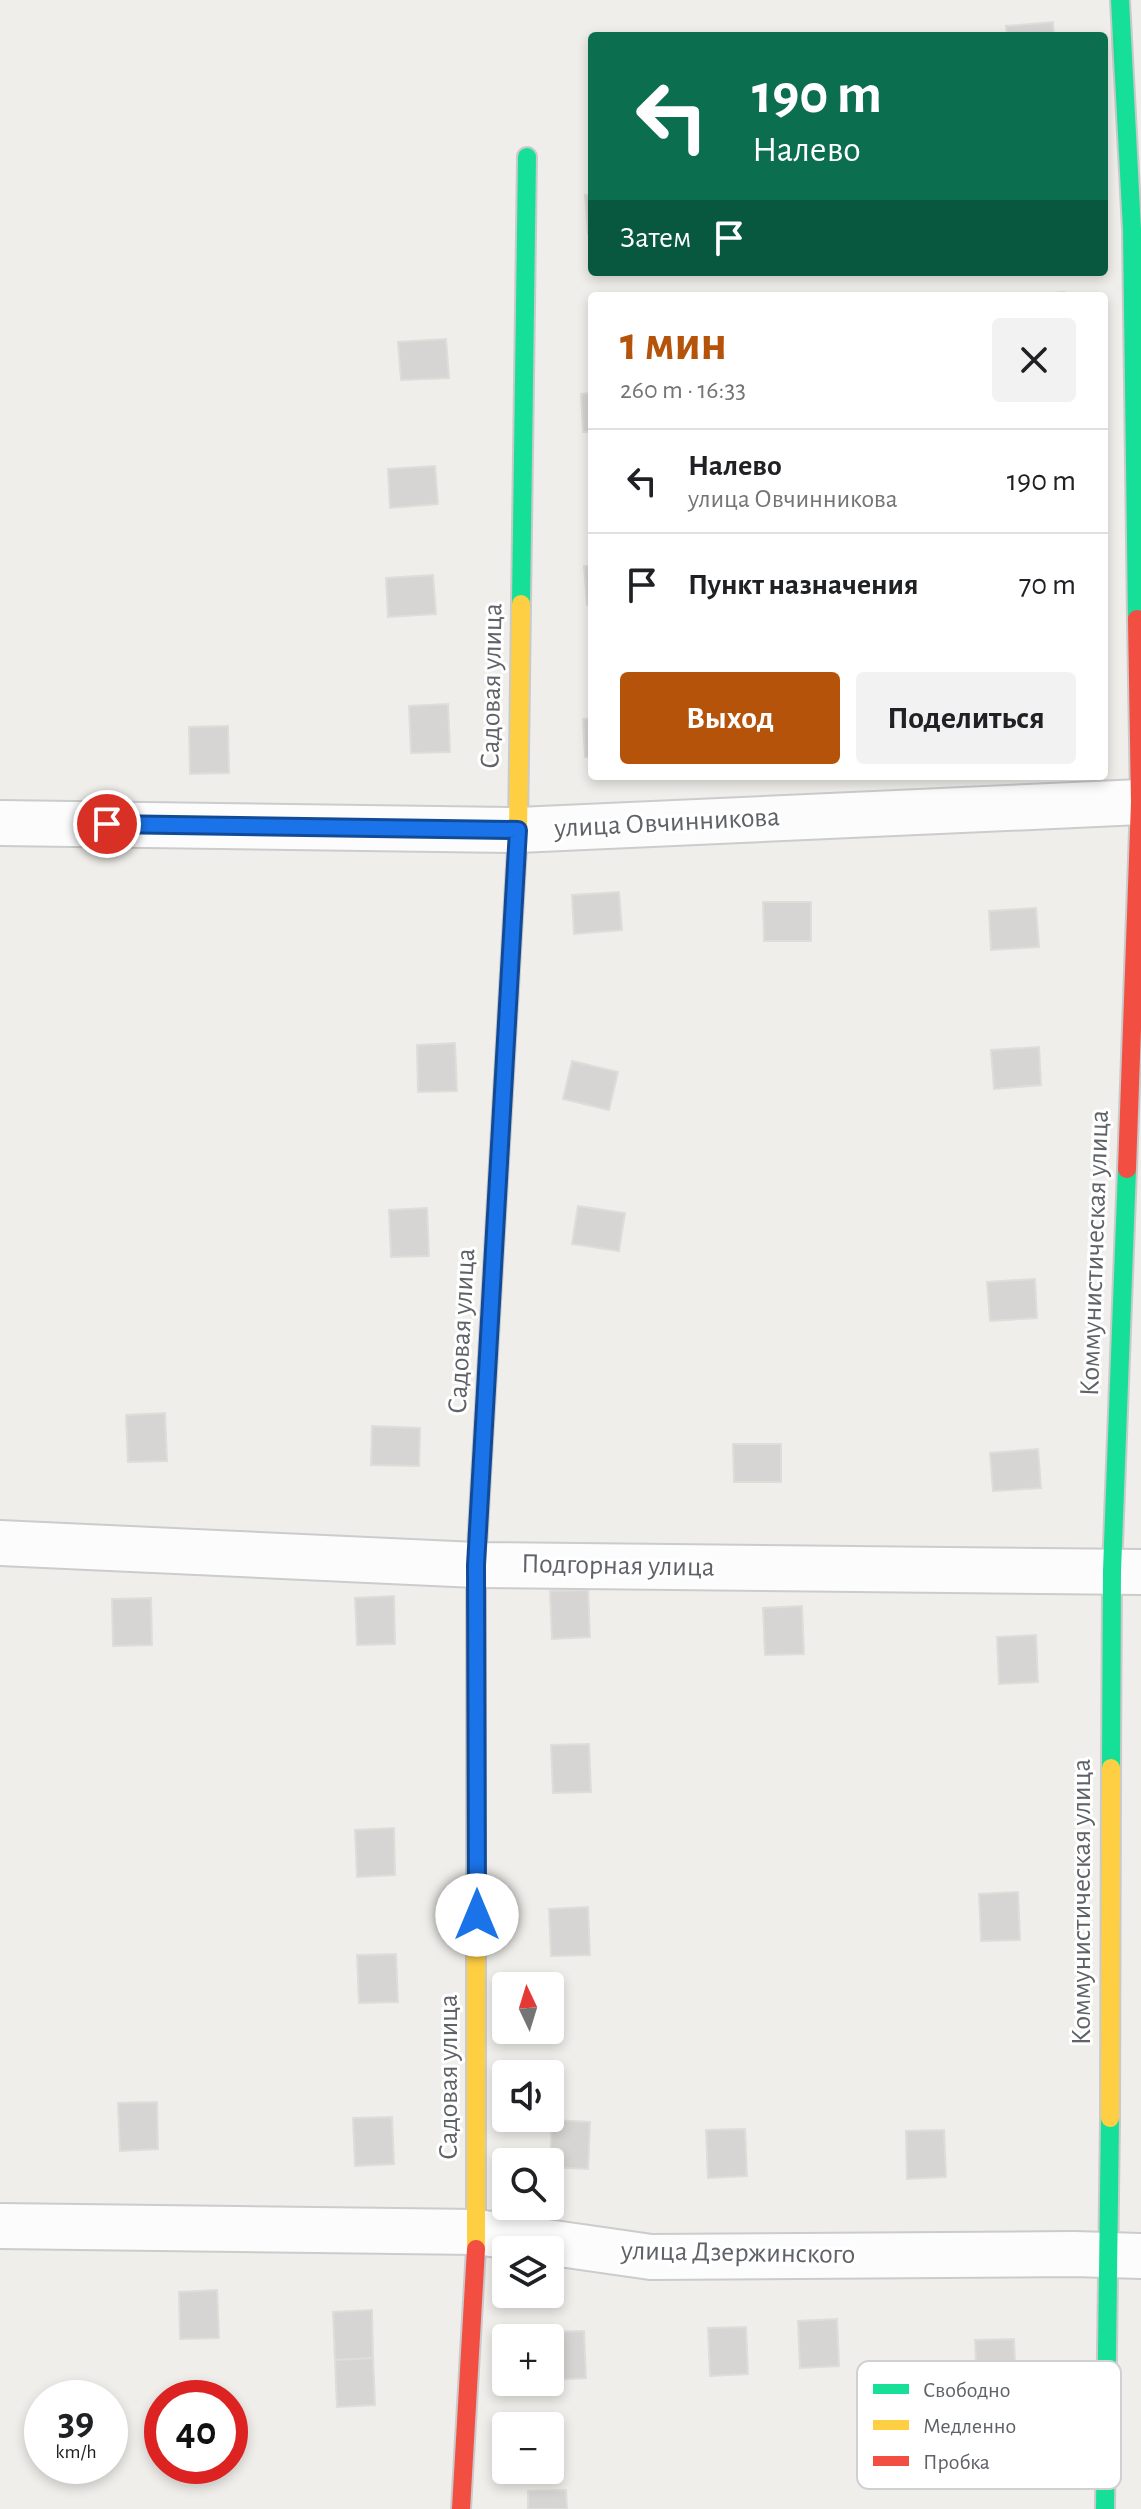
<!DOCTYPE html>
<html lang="ru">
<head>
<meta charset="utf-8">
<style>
  body { margin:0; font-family:"Alegreya Sans",sans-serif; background:#f2f2f2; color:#202124; height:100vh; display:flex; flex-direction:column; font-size:30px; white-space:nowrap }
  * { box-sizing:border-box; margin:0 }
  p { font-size:26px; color:#757577 }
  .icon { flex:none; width:44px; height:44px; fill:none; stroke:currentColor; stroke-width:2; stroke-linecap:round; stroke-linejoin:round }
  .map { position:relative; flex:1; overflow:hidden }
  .panel { position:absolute; left:588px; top:292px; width:520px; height:488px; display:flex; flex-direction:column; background:#fff; border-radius:8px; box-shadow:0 4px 12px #0003 }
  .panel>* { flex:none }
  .banner { position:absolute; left:588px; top:32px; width:520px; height:244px; border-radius:8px; box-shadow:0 4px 12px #0003; background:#0b6e4f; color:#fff; overflow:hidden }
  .needle { width:52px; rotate:356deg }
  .controls { position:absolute; left:492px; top:1972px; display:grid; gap:16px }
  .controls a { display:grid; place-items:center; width:72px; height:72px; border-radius:8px; background:#fff; box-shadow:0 4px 12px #0003; font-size:40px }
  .speed { position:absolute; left:24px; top:2380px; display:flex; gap:16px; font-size:40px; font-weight:700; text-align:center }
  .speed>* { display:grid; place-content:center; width:104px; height:104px; border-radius:50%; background:#fff; box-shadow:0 4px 12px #0003; line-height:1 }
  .speed small { font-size:20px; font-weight:400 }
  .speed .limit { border:12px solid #d22; background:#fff; color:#111 }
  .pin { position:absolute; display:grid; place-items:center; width:68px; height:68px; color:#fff; margin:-34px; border:4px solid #fff; border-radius:50%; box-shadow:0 2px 8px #0007 }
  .me { position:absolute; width:88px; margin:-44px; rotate:0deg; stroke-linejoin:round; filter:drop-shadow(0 0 6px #0008) }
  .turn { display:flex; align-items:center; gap:28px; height:168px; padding:0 32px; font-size:36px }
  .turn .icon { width:104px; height:104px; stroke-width:2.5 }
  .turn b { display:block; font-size:56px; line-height:68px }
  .then { display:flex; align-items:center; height:76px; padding:0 32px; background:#0003; gap:16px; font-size:30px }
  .round { display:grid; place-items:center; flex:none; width:84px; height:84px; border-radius:8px; background:#f2f2f2 }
  .summary { display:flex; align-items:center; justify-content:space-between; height:136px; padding:0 32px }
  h1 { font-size:48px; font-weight:700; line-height:60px; color:#b45309 }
  .action { display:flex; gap:16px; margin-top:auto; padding:16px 32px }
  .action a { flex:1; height:92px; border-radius:8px; background:#b45309; color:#fff; font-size:32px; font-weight:700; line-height:92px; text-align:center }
  .action a+a { background:#f2f2f2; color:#202124 }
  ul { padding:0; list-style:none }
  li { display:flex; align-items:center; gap:24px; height:104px; padding:0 32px; border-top:2px solid #e0e0e0 }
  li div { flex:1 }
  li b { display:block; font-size:30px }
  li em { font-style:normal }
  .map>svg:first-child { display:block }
  .building { fill:#d6d5d3; stroke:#deddd9; stroke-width:2 }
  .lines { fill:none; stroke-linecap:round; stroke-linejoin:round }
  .street-casing { stroke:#cbcccc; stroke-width:48 }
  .fast-casing { stroke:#cacacb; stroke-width:22 }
  .slow-casing { stroke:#cacacb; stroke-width:22 }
  .jam-casing { stroke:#cacacb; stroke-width:22 }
  .street { stroke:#fdfcfc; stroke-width:44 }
  .fast { stroke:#16e098; stroke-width:18 }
  .slow { stroke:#ffcf43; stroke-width:18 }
  .jam { stroke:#f24e42; stroke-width:18 }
  .route-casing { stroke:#114b97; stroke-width:20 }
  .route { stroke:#1a73e8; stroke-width:14 }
  .labels { text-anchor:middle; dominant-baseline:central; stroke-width:6; stroke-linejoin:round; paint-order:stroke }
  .street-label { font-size:28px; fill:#5f6368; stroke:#fff }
  .key { fill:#fff; stroke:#cfd0d2; stroke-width:2 }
  .key-label { font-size:22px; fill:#5f6368 }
</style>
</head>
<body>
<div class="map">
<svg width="1141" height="2509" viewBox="0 0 1141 2509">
  <rect width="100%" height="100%" fill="#efeeea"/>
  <path class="building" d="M1053,22l1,14h-47l-1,-10z
    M585,195h7v39h-4z
    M1064,292v4h-48z
    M446,339l3,39 -48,2 -3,-38z
    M592,393v39h-9l-2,-38z
    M435,466l3,38 -48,4 -2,-39z
    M584,566h8v39h-5z
    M433,575l3,39 -48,3 -2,-39z
    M448,704l2,48 -39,1 -2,-47z
    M592,718v39h-7l-2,-38z
    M228,726l1,47 -39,1 -1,-47z
    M619,892l3,38 -48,4 -2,-39z
    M763,902h48v39h-47z
    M1036,908l3,39 -48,3 -2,-39z
    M455,1043l2,48 -39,1 -1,-47z
    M1039,1047l2,38 -47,4 -3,-39z
    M572,1061l46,11 -9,38 -46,-11z
    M578,1206l47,7 -6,38 -47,-7z
    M427,1208l2,48 -38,1 -2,-47z
    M1035,1279l2,39 -47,3 -3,-39z
    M165,1413l2,48 -39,1 -2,-47z
    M372,1426l48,2 -1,38 -48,-1z
    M733,1444h48v38h-47z
    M1038,1449l3,39 -48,3 -3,-38z
    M588,1590l2,47 -38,2 -2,-48z
    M394,1596l1,48 -38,1 -2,-47z
    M151,1598l1,47 -39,1 -1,-47z
    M802,1606l2,48 -39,1 -2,-47z
    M1036,1635l2,47 -39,2 -2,-47z
    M589,1744l2,48 -38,1 -2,-48z
    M394,1828l1,47 -38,2 -2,-47z
    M1018,1892l2,48 -39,1 -2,-47z
    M588,1907l2,48 -39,1 -2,-47z
    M396,1954l2,48 -39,1 -2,-48z
    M157,2102l1,47 -38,2 -2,-48z
    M392,2117l2,47 -39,2 -2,-48z
    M552,2120l38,2 -2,47 -38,-2z
    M745,2129l2,47 -39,2 -2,-48z
    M944,2130l2,47 -39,2 -1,-48z
    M217,2290l2,48 -39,1 -1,-47z
    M372,2310l1,48 -38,2 -2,-48z
    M837,2319l2,47 -39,2 -2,-47z
    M746,2327l2,47 -38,2 -2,-48z
    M584,2331l2,47 -36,2v-42h-5v-6z
    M1014,2339l2,47 -39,1 -2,-47z
    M373,2358l2,47 -38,2 -2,-47z
    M566,2490l1,19h-39v-18z"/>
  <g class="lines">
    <defs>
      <path id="street" d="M0,823l518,7 623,-28
        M0,1543l476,22 665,7
        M0,2226l477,6 174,25 423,-3 67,2"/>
      <path id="fast" d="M1120,0l12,230 5,389
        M521,604l6,-447
        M1111,1768l1,-197 15,-402
        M476,1836v-271l27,-472
        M1105,2509l5,-391"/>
      <path id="slow" d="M503,1093l15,-263 3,-226
        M1110,2118l1,-350
        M476,2249v-413"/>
      <path id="jam" d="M1127,1169l13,-367 -3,-183
        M461,2509l15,-260"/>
    </defs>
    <use href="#street" class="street-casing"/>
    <use href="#fast" class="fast-casing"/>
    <use href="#slow" class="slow-casing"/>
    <use href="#jam" class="jam-casing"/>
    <use href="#street" class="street"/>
    <use href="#fast" class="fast"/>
    <use href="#slow" class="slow"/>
    <use href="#jam" class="jam"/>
  </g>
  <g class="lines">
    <defs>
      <path id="route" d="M107,824l411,6 -42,735 1,350"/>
    </defs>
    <use href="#route" class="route-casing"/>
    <use href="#route" class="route"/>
  </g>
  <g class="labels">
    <g class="street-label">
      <text transform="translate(492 686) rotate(-89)">Садовая улица</text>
      <text transform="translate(667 823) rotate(-3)">улица Овчинникова</text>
      <text transform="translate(1095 1253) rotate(-88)">Коммунистическая улица</text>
      <text transform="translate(462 1331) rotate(-87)">Садовая улица</text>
      <text transform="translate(618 1566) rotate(1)">Подгорная улица</text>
      <text transform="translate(1082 1902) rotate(-90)">Коммунистическая улица</text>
      <text transform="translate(449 2077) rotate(-90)">Садовая улица</text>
      <text transform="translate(738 2253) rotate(1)">улица Дзержинского</text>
    </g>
  </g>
  <rect x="857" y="2361" width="264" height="128" rx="12" class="key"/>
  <rect x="873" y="2384" width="36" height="10" fill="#16e098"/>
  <rect x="873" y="2420" width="36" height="10" fill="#ffcf43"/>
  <rect x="873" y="2456" width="36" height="10" fill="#f24e42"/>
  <g class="key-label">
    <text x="923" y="2397">Свободно</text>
    <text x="923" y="2433">Медленно</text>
    <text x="923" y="2469">Пробка</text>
  </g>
</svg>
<div class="controls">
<a><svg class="needle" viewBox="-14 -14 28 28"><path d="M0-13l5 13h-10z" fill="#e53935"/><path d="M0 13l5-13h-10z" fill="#757577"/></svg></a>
<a><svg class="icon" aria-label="sound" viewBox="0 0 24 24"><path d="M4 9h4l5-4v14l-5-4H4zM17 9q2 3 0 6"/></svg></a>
<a><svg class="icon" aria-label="search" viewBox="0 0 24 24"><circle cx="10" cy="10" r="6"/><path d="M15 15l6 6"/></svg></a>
<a><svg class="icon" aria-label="layers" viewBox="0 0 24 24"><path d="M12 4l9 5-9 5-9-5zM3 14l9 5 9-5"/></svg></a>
<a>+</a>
<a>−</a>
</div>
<div class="speed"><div>39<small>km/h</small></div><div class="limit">40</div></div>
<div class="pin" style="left:107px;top:824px;background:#d93025"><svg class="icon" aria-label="arrive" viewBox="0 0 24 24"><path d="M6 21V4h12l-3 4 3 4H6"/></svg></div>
<svg class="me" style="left:477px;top:1915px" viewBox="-20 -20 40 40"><circle r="19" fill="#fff"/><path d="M0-13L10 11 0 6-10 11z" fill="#1a73e8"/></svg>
<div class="banner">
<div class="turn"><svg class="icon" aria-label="left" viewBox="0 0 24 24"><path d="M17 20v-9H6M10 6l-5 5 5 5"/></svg><div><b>190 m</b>Налево</div></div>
<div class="then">Затем<svg class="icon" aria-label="arrive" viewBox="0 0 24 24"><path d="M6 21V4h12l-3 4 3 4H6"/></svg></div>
</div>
<section class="panel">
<div class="summary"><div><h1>1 мин</h1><p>260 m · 16:33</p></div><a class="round"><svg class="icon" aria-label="close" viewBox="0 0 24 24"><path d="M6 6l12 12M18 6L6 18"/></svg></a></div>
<ul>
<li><svg class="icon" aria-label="left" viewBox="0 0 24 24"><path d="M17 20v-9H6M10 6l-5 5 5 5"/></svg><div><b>Налево</b><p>улица Овчинникова</p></div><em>190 m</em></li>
<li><svg class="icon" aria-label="arrive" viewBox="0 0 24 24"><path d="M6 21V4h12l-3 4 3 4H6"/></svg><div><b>Пункт назначения</b></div><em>70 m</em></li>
</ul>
<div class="action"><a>Выход</a><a>Поделиться</a></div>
</section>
</div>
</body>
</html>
